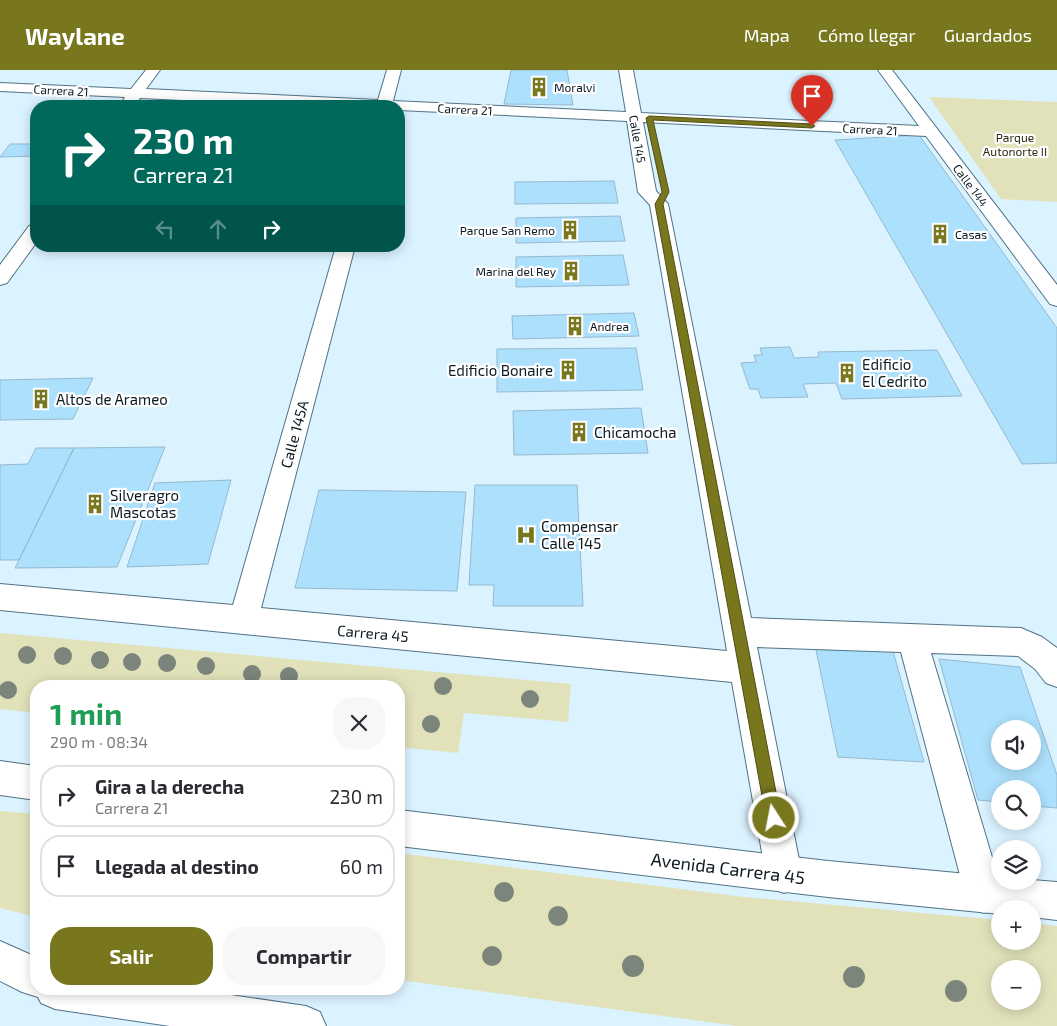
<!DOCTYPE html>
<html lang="es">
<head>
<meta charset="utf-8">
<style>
  body { margin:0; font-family:"Exo 2",sans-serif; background:#f7f7f7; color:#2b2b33; height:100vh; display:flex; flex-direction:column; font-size:19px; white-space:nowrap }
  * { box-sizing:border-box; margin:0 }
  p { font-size:16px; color:#7c7c81 }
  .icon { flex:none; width:28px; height:28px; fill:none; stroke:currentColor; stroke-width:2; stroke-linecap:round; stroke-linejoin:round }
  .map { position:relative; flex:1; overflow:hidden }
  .details { position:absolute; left:30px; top:610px; width:375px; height:315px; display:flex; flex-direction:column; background:#fff; border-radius:20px; box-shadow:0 2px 12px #0003 }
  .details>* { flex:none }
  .banner { position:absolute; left:30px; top:30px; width:375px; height:152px; border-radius:20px; box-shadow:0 2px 12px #0003; background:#00695c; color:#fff; overflow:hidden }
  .buttons { position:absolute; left:991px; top:650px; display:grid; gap:10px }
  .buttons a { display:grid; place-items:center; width:50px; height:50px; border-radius:50%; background:#fff; box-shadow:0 2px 12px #0003; font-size:25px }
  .pin { position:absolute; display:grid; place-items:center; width:42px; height:42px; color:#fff; margin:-51px -21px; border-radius:50% 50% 50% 0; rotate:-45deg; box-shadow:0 0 5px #0007 }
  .pin .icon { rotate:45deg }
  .me { position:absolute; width:55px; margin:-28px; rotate:349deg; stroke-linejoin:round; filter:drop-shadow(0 0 4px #0008) }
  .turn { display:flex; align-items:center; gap:18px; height:105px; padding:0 20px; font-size:22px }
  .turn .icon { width:65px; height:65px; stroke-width:2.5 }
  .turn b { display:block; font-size:35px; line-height:42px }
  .lanes { display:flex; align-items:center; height:48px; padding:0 20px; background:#0003; justify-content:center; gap:25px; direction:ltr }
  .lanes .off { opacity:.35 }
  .round { display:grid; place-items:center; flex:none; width:52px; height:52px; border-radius:20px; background:#f7f7f7 }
  .summary { display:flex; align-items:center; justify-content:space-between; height:85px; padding:0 20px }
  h1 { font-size:30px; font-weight:700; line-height:38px; color:#1e9e55 }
  .button { display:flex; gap:10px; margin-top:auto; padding:10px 20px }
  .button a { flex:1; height:58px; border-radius:20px; background:#78771e; color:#fff; font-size:20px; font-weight:700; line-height:58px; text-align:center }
  .button a+a { background:#f7f7f7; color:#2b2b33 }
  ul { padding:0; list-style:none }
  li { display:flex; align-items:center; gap:15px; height:62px; margin:0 10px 8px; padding:0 10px; border:2px solid #e1e1e2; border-radius:20px }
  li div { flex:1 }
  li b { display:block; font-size:19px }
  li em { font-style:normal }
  header { display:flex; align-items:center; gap:30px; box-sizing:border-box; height:70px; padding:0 25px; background:#78771e; color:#fff }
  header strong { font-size:24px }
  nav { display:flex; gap:28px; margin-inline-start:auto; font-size:18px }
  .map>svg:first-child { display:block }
  .green { fill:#e1e2ba; fill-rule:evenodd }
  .building { fill:#ade0fc; stroke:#95b9ce; fill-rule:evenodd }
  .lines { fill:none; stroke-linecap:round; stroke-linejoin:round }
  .minor-casing { stroke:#507386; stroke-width:2 }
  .highway-casing { stroke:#507386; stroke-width:2 }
  .minor { fill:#fff; fill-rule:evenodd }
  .highway { fill:#fff; fill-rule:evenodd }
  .tree { fill:#7b857c }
  .route { fill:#78771e; stroke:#4e4d14 }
  .labels { text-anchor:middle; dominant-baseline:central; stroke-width:4.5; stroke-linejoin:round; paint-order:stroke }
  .far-poi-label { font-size:12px; fill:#0c1a21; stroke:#fff; text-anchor:start }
  .far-street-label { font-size:12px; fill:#0c1a21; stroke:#fff }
  .far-park-label { font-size:12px; fill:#2c2c10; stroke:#fff }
  .poi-label { font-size:15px; fill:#0c1a21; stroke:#fff; text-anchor:start }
  .street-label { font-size:15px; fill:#0c1a21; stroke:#fff }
  .near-street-label { font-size:18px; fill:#0c1a21; stroke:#fff }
</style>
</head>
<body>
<header>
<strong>Waylane</strong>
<nav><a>Mapa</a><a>Cómo llegar</a><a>Guardados</a></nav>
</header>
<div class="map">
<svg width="1057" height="956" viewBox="0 0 1057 956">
  <rect width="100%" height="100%" fill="#dbf2ff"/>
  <path class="green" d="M929,27l128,5v100l-56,-3z
    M0,563l571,51 -3,38 -104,-9 -6,40 -59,-6v-61h-363v27l-36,-4z
    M0,741l36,3v103l-36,-9z
    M399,783l345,44 256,23v21h32l1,-18 24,3v100h-320l-338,-46zM1000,899h32v32h-32z"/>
  <path class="building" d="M511,0h56l6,35 -69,-1z
    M97,32l-3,4h-41l3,-3z
    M919,65l138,193v135l-35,1 -187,-324z
    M10,74h26v12l-36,1z
    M614,111l4,22 -103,1v-22z
    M620,146l5,25 -109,2v-25z
    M623,185l6,30 -113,2v-30z
    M634,243l5,23 -126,3 -1,-23z
    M790,277l4,11 25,-1 -1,-5 119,-2 25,46 -120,3 -6,-16 -33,1 5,13 -47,1 -3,-9h-8l-9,-26 15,-1 -2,-7h8l-2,-7z
    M636,278l7,42 -146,2v-43z
    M93,308l-20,41 -73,1v-40z
    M641,338l7,45 -134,2 -1,-44z
    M165,377l-48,120 -102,1 59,-120z
    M36,378h38l-55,112h-19v-95l28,-1z
    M231,410l-23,84 -81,3 28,-84z
    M475,415h102l6,121h-90l1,-21h-25z
    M319,420l147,2 -9,99 -162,-3z
    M814,570l77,4 33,118 -86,-5z
    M939,589l81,8 37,108v33l-25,-2v-17h-32v13l-22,-2zM1000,659h32v32h-32z"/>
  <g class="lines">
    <defs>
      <path id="minor" d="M146,0h14l-14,19 232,11 9,-30h14l-8,31 233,11 -7,-42h14l8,43 278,13 -41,-56h14l165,215v21l-7,-2 -124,-168 -283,-14 13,69 12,13 83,414 270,10 21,9 15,11v39l-11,-4 -11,-14 -17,-13 -87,-3 72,241 -6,13 -13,6 -13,-6 -6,-13 -64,-242 -144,-5 45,228 -5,13 -13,5 -13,-5 -5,-13 -34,-193 -732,-72v-26l233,21 103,-359h19l-94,362 466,43 -77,-446 -12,-13 -11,-71 -228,-11v-4h-88l-171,-8 -6,8h-14l5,-9 -125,-6v-8l131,6z
        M36,154v19l-29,40 -7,2v-20l29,-39z"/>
      <path id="highway" d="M0,691l36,5v34l-36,-5z
        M399,740l429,51 172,16v4l32,-1 25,2v38l-25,-3v-8h-32v5l-172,-17 -429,-51z
        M0,871l36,16v32h154l116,17 14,6 6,14h-156l-115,-17 -14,-6 -3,-6 -16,-5 -22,-11z"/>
    </defs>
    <use href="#minor" class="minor-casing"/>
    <use href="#highway" class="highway-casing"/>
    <use href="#minor" class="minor"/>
    <use href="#highway" class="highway"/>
  </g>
  <g class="tree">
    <circle cx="27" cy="585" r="9"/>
    <circle cx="63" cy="586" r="9"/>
    <circle cx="100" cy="590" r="9"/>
    <circle cx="132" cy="592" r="9"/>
    <circle cx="167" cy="593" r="9"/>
    <circle cx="206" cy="596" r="9"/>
    <circle cx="252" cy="604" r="9"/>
    <circle cx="289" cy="606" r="9"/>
    <circle cx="443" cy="616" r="9"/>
    <circle cx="8" cy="620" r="9"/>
    <circle cx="530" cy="629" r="9"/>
    <circle cx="431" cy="654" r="9"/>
    <circle cx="504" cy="822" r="10"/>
    <circle cx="558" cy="846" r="10"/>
    <circle cx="492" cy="886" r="10"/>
    <circle cx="633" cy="896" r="11"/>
    <circle cx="854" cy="907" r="11"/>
    <circle cx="956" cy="921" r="11"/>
  </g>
  <path class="route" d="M649,46l163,8 3,2 -3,2 -159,-8 16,72 -6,12 118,614 -2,5 -5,2 -6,-2 -2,-5 -111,-614 7,-12 -16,-74z"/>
  <defs>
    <symbol id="building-bare" viewBox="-9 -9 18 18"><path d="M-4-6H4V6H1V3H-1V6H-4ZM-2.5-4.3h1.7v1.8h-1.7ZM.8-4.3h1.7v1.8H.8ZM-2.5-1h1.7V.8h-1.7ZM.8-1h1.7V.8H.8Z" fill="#78771e" stroke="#fff" stroke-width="2.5" paint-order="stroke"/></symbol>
    <symbol id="hospital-bare" viewBox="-9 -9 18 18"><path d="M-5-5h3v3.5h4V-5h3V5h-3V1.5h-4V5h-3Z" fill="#78771e" stroke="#fff" stroke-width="2.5" paint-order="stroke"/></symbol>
  </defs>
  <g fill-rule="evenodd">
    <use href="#building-bare" x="525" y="3" width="28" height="28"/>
    <use href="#building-bare" x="556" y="146" width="28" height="28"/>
    <use href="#building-bare" x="926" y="150" width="28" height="28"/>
    <use href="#building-bare" x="557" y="187" width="28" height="28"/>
    <use href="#building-bare" x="561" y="242" width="28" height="28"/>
    <use href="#building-bare" x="554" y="286" width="28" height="28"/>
    <use href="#building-bare" x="833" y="289" width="28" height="28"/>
    <use href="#building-bare" x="27" y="315" width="28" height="28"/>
    <use href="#building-bare" x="565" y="348" width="28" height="28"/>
    <use href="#building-bare" x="81" y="420" width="28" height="28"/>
    <use href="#hospital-bare" x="512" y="451" width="28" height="28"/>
  </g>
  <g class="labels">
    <g class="far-poi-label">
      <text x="554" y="17">Moralvi</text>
      <text x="555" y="160" text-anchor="end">Parque San Remo</text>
      <text x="955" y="164">Casas</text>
      <text x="556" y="201" text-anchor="end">Marina del Rey</text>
      <text x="590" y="256">Andrea</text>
    </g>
    <g class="far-street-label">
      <text transform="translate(61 20) rotate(3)">Carrera 21</text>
      <text transform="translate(465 39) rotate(3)">Carrera 21</text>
      <text transform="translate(870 59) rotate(3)">Carrera 21</text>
      <text transform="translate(638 69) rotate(80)">Calle 145</text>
      <text transform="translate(971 115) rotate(53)">Calle 144</text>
    </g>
    <g class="far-park-label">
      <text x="1015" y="67">Parque<tspan x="1015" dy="14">Autonorte II</tspan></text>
    </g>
    <g class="poi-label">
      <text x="862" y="294">Edificio<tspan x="862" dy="17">El Cedrito</tspan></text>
      <text x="553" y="300" text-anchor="end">Edificio Bonaire</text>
      <text x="56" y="329">Altos de Arameo</text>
      <text x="594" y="362">Chicamocha</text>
      <text x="110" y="425">Silveragro<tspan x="110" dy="17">Mascotas</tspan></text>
      <text x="541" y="456">Compensar<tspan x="541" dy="17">Calle 145</tspan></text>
    </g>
    <g class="street-label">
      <text transform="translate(294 364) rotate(-75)">Calle 145A</text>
      <text transform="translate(373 563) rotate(5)">Carrera 45</text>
    </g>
    <g class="near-street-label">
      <text transform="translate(728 798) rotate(7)">Avenida Carrera 45</text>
    </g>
  </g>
</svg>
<div class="buttons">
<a><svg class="icon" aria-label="sound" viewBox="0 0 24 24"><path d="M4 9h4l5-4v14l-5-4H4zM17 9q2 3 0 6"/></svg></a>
<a><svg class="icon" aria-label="search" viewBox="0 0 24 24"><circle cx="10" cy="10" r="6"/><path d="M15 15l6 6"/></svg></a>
<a><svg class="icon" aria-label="layers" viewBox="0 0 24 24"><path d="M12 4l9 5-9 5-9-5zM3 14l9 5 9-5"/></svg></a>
<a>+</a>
<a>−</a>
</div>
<div class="pin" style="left:812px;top:56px;background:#d93025"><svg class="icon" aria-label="arrive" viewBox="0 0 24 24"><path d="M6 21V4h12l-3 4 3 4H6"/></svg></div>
<svg class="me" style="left:774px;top:748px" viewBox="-20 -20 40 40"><circle r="17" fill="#78771e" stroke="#fff" stroke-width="3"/><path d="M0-11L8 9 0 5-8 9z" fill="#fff"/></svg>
<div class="banner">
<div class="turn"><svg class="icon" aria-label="right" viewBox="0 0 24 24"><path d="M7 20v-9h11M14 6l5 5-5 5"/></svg><div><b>230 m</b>Carrera 21</div></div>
<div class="lanes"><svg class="icon off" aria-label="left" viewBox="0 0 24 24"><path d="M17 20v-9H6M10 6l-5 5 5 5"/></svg><svg class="icon off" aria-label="ahead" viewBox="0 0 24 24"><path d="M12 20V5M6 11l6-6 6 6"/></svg><svg class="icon" aria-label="right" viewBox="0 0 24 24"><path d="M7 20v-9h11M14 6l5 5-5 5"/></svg></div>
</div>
<section class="details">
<div class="summary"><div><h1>1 min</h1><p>290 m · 08:34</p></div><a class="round"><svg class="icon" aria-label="close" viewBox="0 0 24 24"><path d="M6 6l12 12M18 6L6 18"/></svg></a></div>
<ul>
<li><svg class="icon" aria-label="right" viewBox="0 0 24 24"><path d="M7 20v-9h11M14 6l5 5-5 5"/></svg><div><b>Gira a la derecha</b><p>Carrera 21</p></div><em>230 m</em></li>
<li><svg class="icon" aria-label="arrive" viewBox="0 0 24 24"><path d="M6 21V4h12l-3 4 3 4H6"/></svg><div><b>Llegada al destino</b></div><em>60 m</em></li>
</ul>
<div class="button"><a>Salir</a><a>Compartir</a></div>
</section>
</div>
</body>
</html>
